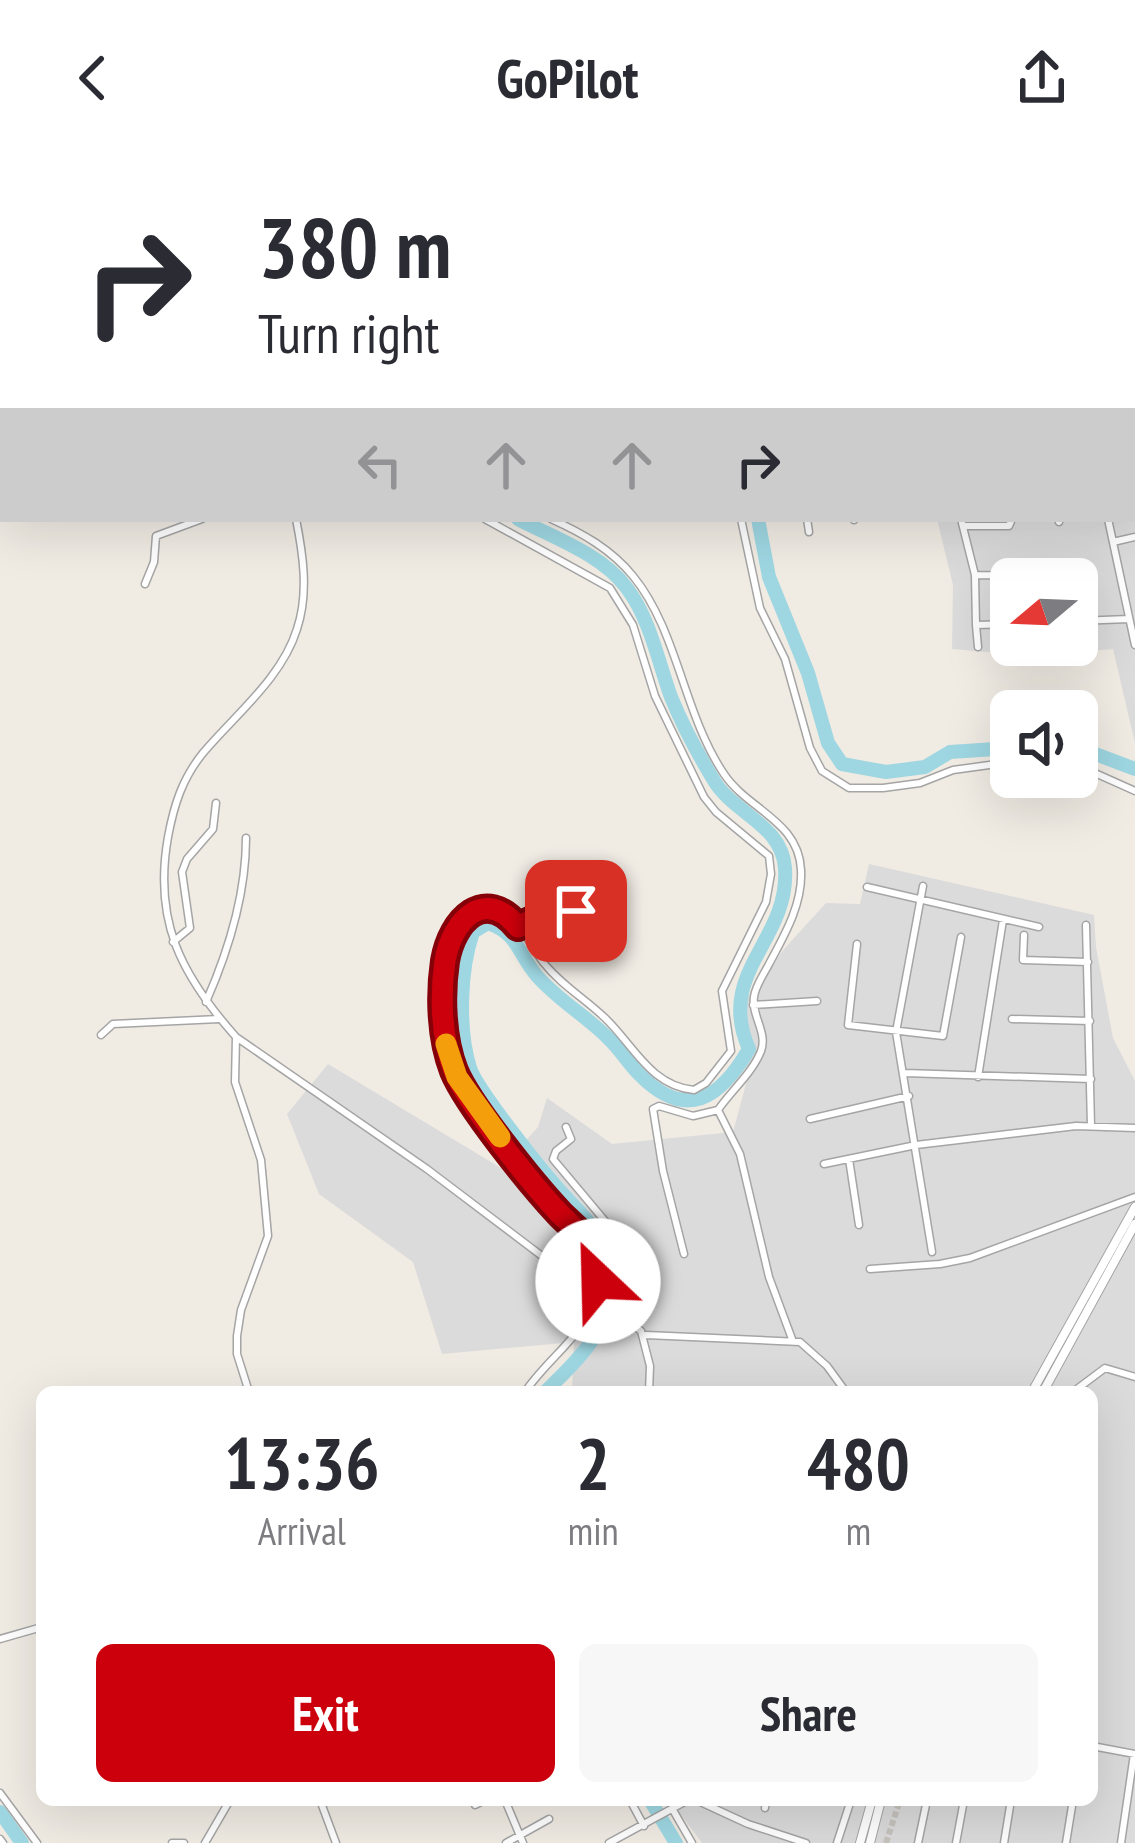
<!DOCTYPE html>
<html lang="en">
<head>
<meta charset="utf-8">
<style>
  body { margin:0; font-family:"PT Sans Narrow",sans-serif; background:#f7f7f7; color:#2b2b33; height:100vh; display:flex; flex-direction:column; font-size:45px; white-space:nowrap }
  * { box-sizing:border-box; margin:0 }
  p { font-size:39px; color:#7c7c81 }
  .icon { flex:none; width:66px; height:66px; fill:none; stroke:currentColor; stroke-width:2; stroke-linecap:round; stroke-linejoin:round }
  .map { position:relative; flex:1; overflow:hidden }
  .sheet { position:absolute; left:36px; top:1230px; width:1062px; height:420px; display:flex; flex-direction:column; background:#fff; border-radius:18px; box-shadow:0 12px 48px #0002 }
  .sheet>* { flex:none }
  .top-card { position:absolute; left:0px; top:0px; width:1137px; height:366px; box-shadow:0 12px 48px #0002; background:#fff; color:#2b2b33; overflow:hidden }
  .needle { width:78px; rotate:251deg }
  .buttons { position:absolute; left:990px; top:402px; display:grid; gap:24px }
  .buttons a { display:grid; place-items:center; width:108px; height:108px; border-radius:18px; background:#fff; box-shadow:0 12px 48px #0002; font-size:60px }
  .pin { position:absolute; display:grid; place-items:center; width:102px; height:102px; color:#fff; margin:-51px; border-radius:24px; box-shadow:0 6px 18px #0006 }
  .me { position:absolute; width:132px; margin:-66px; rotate:336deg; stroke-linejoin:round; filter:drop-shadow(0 0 9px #0008) }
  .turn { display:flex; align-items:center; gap:42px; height:252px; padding:0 60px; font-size:54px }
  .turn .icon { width:156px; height:156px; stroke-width:2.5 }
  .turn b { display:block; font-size:84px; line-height:102px }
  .lanes { display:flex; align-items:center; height:114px; padding:0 60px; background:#0003; justify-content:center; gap:60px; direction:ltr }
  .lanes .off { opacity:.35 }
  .eta { display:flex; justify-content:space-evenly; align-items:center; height:204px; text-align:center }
  .eta b { font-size:72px; font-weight:800; line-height:84px }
  .button { display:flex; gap:24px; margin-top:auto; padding:24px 60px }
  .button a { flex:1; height:138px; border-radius:18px; background:#cc000c; color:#fff; font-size:48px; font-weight:800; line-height:138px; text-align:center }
  .button a+a { background:#f7f7f7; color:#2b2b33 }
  header { display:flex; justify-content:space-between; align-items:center; height:156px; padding:0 60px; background:#fff; font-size:54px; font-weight:800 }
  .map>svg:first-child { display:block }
  .residential { fill:#dcdbdb; fill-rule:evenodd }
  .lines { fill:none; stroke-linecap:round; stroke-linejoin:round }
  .river { stroke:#9ed7e2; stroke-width:14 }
  .minor-tunnel { stroke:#c6c2bc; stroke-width:6; stroke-dasharray:6 3; stroke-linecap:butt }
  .minor-casing { stroke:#a5a5a5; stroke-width:9 }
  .tertiary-casing { stroke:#a5a5a5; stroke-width:10 }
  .secondary-casing { stroke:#747a00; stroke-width:12 }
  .minor { stroke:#fff; stroke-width:6 }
  .tertiary { stroke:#fff; stroke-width:8 }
  .secondary { stroke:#fffeb2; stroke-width:9 }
  .route-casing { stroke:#850008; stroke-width:30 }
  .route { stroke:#cc000c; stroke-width:21 }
  .slow { stroke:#f59e0b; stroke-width:21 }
</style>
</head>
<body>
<header><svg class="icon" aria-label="back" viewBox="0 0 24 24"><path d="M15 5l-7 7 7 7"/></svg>GoPilot<svg class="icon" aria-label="share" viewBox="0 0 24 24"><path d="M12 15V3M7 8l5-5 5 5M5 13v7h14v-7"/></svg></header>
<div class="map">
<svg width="1135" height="1687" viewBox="0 0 1135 1687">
  <rect width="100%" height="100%" fill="#f0ebe3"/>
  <path class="residential" d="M1135,286v301l-22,-94 -81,7 -80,-7 1,-64 -16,-66h197zM1011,423h66v66h-66z
    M869,708l225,51 2,32 17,91 22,43v762h-433l-32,-43h422v-408h-520l2,-50 -132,12 -29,-92 -94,-68 -32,-80 41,-50 173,104 37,-41 9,-29 65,46 121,-12 13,-48 -3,-81 42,-55 41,-45 34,1z"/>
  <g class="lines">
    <path class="river" d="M518,363c36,19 83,35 108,68 24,31 32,74 45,110 11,27 27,57 42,82 20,35 69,45 72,89 5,73 -70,104 -36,181 -29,50 -63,73 -110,25 -11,-11 -19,-25 -31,-36 -22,-22 -50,-38 -71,-62 -19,-22 -19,-43 -49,-53l-15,9c-13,38 -15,97 -3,136 8,23 73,104 92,125 28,31 58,56 50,102 -8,41 -39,70 -67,97
      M758,363l11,58 39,96 20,70 14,21 44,8 39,-5 25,-15 61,-4
      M1077,591l58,22
      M650,1644l26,43
      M0,1656l22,31"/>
    <path class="minor-tunnel" d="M886,1687l14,-43"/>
    <defs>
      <path id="minor" d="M146,0v3
        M805,3l2,-3
        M1134,228l1,-2
        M296,363c7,35 13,74 1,110 -15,49 -62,86 -94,124 -21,26 -29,52 -35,84 -15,84 13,138 68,200l191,132 214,162 9,35 -1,26
        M485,363l125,69 23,37 22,71 49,101 12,15 53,44 2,18 -5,28 -44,89 9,60 -25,32 -12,7c-44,-4 -61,-46 -90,-73 -20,-19 -44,-33 -61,-55 -12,-16 -23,-40 -40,-50 -28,-17 -51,18 -57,42 -6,23 -2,49 -1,73 4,57 74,142 113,185 11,13 30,25 38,40 6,11 4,33 0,45 -13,40 -49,62 -71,95
        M551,363c31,14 60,30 82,57 45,55 50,137 91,198 24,36 75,47 77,96 2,34 -17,66 -32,94 -5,10 -14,22 -15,33 -3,18 14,36 7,54 -8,21 -30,40 -43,59l22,44 29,123 23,62
        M741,363l19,89 25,51 25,89 12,23 27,17h34l37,-5 33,-13 58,-8
        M807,363l2,13
        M854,363v1
        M961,363l14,56 1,50 35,-1
        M1058,363l1,3
        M1108,363l27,126
        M963,370h46l3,-7
        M1113,386l22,-5
        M975,419l54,1
        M145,428l9,-22 2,-26 46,-17
        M1077,465l52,-2
        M976,469l2,22
        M1077,609l58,26
        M923,730l-27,146 36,220
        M867,731l172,40
        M1086,769l5,201
        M518,771l58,-16 17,28 17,-2
        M1024,779l-1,25 65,2
        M173,786l17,-14 -8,-56 5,-13 26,-30 3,-26
        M857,788l-9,81 95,11 18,-99
        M206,846c22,-50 40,-108 40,-164
        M753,849l64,-4
        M1012,863l78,2
        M101,879l12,-11 106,-5
        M236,881l-1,45 26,78 7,76 -27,74 -4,26v18l12,38
        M905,917l186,6
        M978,921l25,-157
        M810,963l99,-23
        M566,971l5,12 -15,12 -3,8 67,80 3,17 -3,61
        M849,1003l10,66
        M824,1008l92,-19 160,-19 59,2
        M684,1098l-21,-83 -10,-62 6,-3 34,10 25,-6
        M870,1113l70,-5 30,-6 165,-61
        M646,1179l154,7 27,24 19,26
        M1073,1236l32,-24 30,9
        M0,1483l42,-12
        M1092,1590l43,8
        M0,1637l37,50
        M320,1644l16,43
        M505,1644l18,43
        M630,1644l14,26
        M696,1644l52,24 58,19
        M475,1649l10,-5
        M765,1652l1,-8
        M673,1654l19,33
        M0,1683l3,4
        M172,1687h12
        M205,1687l25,-43
        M506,1687l43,-24
        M609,1687l79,-43
        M837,1687l14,-43
        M918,1687l9,-43
        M956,1687l8,-43
        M1004,1687l7,-43
        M1066,1687l7,-43
        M1121,1687l13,-89"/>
      <path id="tertiary" d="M1032,1236l103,-185
        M1043,1236l92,-168
        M860,1687l12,-43
        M870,1687l11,-43"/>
      <path id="secondary" d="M0,213l3,-1
        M0,226h3
        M1134,260h1
        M1134,274h1"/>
    </defs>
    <use href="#minor" class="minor-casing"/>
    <use href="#tertiary" class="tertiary-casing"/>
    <use href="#secondary" class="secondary-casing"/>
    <use href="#minor" class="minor"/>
    <use href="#tertiary" class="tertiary"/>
    <use href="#secondary" class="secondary"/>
  </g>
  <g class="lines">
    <defs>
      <path id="route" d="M576,755l-46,10 -12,6c-33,-41 -66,-7 -73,34 -5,34 -4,77 9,110 14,34 78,113 105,142 11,12 30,25 37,41 4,8 3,18 2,27"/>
    </defs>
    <use href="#route" class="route-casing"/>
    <use href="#route" class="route"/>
    <path class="slow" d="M446,888l11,33 43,60"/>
  </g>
</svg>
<div class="buttons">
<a><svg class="needle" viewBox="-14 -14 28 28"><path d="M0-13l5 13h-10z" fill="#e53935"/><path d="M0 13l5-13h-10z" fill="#7c7c81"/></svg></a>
<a><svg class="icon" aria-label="sound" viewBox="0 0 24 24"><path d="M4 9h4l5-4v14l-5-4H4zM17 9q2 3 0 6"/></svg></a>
</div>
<div class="pin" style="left:576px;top:755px;background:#d93025"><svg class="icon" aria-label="arrive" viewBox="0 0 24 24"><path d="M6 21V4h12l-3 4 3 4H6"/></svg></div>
<svg class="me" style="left:598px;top:1125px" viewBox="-20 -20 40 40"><circle r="19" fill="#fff"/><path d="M0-13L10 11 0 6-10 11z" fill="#cc000c"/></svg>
<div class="top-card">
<div class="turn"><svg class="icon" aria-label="right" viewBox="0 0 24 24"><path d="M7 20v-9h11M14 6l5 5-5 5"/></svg><div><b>380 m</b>Turn right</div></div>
<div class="lanes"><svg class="icon off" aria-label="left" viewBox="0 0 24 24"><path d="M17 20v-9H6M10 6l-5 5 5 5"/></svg><svg class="icon off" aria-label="ahead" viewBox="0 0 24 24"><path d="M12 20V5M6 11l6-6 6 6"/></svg><svg class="icon off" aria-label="ahead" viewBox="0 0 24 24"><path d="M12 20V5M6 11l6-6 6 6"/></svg><svg class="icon" aria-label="right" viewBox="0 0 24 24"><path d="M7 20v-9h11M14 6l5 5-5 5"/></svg></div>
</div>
<section class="sheet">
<div class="eta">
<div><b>13:36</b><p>Arrival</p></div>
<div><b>2</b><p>min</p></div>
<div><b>480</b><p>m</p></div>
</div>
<div class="button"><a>Exit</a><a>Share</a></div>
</section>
</div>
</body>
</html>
